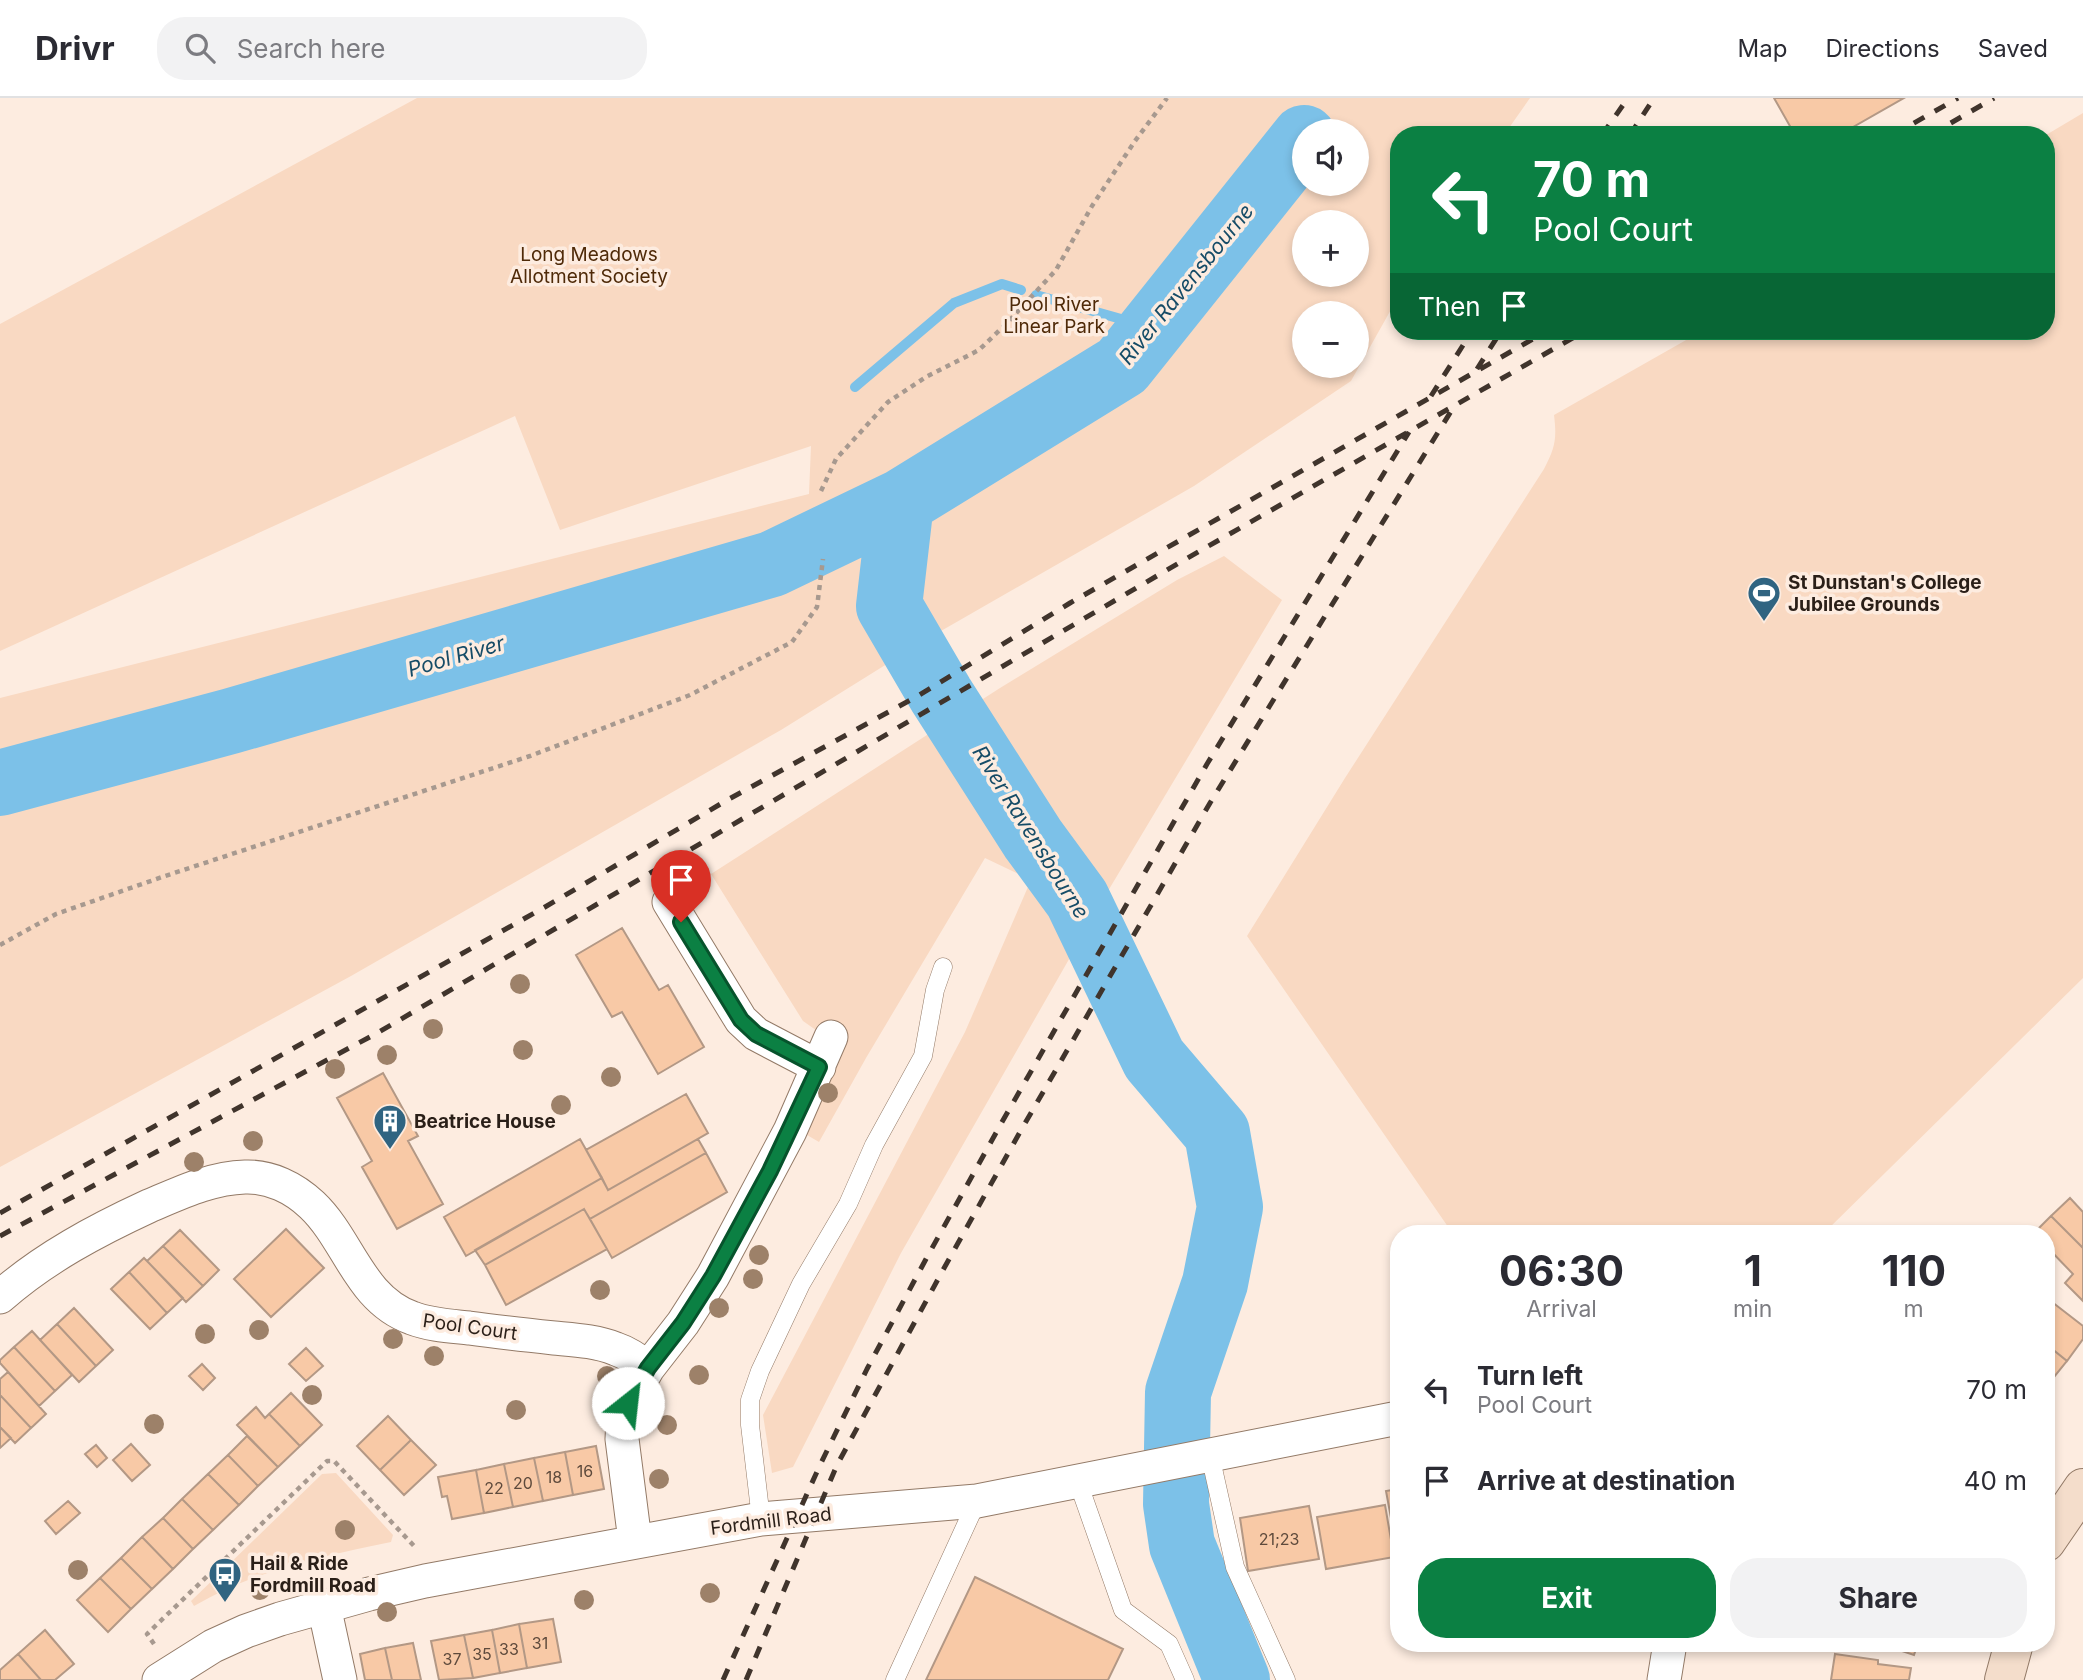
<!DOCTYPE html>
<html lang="en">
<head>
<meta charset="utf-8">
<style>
  body { margin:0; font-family:Inter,sans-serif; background:#f2f2f3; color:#2b2b33; height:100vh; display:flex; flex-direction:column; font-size:26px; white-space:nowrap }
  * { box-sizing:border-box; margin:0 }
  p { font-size:23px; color:#7c7c81 }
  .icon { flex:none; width:38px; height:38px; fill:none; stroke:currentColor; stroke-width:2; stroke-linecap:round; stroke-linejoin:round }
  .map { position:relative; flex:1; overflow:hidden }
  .details { position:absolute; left:1390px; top:1127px; width:665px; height:427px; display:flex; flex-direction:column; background:#fff; border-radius:28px; box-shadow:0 4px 10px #0003 }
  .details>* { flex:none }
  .hud { position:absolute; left:1390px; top:28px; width:665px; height:214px; border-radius:28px; box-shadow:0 4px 10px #0003; background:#0b8043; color:#fff; overflow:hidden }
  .fabs { position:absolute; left:1292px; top:21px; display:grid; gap:14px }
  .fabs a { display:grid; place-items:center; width:77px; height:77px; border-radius:50%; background:#fff; box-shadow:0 4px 10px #0003; font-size:35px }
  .pin { position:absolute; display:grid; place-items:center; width:60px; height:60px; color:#fff; margin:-72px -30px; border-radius:50% 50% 50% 0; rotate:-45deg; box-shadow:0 0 7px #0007 }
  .pin .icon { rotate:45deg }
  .me { position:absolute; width:77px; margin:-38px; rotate:29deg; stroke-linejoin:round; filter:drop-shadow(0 0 5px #0008) }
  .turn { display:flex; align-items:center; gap:24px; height:147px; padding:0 28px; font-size:32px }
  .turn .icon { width:91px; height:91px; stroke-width:2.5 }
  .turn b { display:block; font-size:49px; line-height:60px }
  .then { display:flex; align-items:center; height:66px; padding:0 28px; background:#0003; gap:14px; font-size:26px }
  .eta { display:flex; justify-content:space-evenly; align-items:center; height:119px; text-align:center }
  .eta b { font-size:42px; font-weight:700; line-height:49px }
  .action { display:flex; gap:14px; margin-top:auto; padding:14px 28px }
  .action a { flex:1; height:80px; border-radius:28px; background:#0b8043; color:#fff; font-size:28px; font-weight:700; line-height:80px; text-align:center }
  .action a+a { background:#f2f2f3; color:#2b2b33 }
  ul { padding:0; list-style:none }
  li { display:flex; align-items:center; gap:21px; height:91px; padding:0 28px }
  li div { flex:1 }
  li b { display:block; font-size:26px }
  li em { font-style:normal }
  header { display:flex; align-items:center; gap:42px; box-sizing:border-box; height:98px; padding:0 35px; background:#fff; border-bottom:2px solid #e1e1e2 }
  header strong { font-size:33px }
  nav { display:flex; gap:38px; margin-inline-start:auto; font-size:24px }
  .search { width:490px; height:63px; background:#f2f2f3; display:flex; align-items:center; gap:18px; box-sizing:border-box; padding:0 24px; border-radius:28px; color:#7c7c81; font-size:26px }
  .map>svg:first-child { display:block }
  .green { fill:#f9d9c2; fill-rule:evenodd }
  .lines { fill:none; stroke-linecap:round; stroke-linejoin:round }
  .stream { stroke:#7cc1e8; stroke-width:10 }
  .river { stroke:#7cc1e8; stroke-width:66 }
  .building { fill:#f8c9a6; stroke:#b39885; stroke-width:2 }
  .lane-casing { stroke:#937a67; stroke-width:19 }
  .street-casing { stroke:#937a67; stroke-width:35 }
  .secondary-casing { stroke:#937a67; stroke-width:40 }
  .path { stroke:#a7998f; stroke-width:4.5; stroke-dasharray:5 5; stroke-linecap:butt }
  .lane { stroke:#fff; stroke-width:18 }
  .street { stroke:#fff; stroke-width:33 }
  .secondary { stroke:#f4ddcb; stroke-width:38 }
  .rail { stroke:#40342c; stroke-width:5; stroke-dasharray:12 12; stroke-linecap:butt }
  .tree { fill:#9d8169 }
  .route-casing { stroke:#07532c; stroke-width:18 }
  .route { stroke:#0b8043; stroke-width:12 }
  .labels { text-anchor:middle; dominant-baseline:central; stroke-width:7; stroke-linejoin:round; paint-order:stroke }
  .number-label { font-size:16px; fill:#5e4a3c }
  .park-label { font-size:19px; fill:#4f2a08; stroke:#fdece0 }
  .poi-label { font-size:19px; font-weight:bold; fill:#2a1f18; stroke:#fdece0; text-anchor:start }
  .street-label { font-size:19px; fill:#2a1f18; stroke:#fdece0 }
  .water-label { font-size:21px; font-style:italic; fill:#164c67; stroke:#fdece0 }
</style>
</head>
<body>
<header>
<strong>Drivr</strong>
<div class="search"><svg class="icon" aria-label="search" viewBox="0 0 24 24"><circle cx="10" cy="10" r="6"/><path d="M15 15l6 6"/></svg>Search here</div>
<nav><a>Map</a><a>Directions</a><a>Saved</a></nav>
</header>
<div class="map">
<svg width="2083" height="1582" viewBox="0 0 2083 1582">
  <rect width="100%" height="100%" fill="#fdece0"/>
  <path class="green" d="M417,0h1113l-26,37h-106v162l-47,84 -157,105 -267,153 -146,91 -430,246 -351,191v-469l809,-204 2,-48 -251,84 -45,-114 -515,235v-327zM1356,33v53h-52v-53zM1304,124h52v53h-52zM1356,215v53h-52v-53z
    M2083,15v865l-260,256h-370l-206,-298 98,-158 199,-309c11,-21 13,-30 10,-54l148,-84h344v-196z
    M1224,458l58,44 -174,291 -207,362 -108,214 -21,6 -9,-58 202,-383 66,-152 -46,-22 -119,200 -47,84 -12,-7 26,-93 -30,-21 -92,-147 289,-186 177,-108z
    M336,1375l57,62 -2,7c-71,15 -132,27 -197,64l-3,-5 131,-127z"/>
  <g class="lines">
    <path class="stream" d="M1036,197l117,33
      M855,289l99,-84 48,-19 19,6"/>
    <path class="river" d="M0,685l231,-62 541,-157 129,-62
      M1237,1582l-55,-135 -6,-41 2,-112 37,-109 15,-76 -13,-74 -63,-74 -77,-160 -44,-60 -92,-144 -52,-89 12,-104 221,-136 182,-228"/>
  </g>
  <path class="building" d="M1774,0h130l-65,37h-44z
    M622,830l37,62 9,-5 36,62 -46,27 -36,-62 -10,5 -36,-62z
    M383,975l35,63 -10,5 35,63 -46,25 -35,-62 10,-6 -35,-63z
    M686,996l22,39 -100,57 -22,-40z
    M580,1041l22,39 -136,78 -22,-39z
    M698,1041l8,14 -116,66 -6,-10 -99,56 -10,-15 127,-72 6,12z
    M706,1055l21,39 -115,66 -22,-39z
    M2070,1100l13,14v36l-32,-32z
    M584,1111l23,40 -101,56 -21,-40z
    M2051,1118l32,32v53l-18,-18 8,-9 -27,-28v-12l-12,-1z
    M286,1131l38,39 -53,49 -37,-38z
    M180,1132l39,40 -16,16 -40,-40z
    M163,1148l40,40 -17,16 -39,-41z
    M144,1160l39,40 -16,15 -38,-41z
    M129,1174l38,41 -17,16 -39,-40z
    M2052,1204l31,24v13l-16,22 -21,-17v-35z
    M74,1210l39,42 -17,16 -39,-42z
    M57,1226l39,42 -17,16 -39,-42z
    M32,1233l40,44 -17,16 -41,-44z
    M2046,1246l21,17 -21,26z
    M14,1249l41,44 -16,15 -39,-43v-3z
    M306,1250l17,18 -17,15 -17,-17z
    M202,1266l13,14 -12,12 -14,-14z
    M8,1274l38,42 -15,14 -31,-33v-16z
    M291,1295l31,32 -22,21 -31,-32z
    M0,1297l31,33 -16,15 -15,-16z
    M256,1309l9,11 4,-4 31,32 -22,21 -41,-42z
    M388,1318l23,24 -31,30 -23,-24z
    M0,1329l11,11 -11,10z
    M247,1338l31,31 -20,19 -30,-31z
    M411,1342l25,25 -32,30 -24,-25z
    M131,1346l19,21 -18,16 -19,-21z
    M96,1347l11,13 -10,9 -12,-13z
    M596,1348l8,43 -31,6 -8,-43z
    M565,1354l8,43 -30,6 -9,-43z
    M228,1357l30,31 -19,19 -31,-31z
    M534,1360l9,43 -30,6 -9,-43z
    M504,1366l9,43 -29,6 -8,-43z
    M476,1372l8,43 -32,6 -5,-23 -5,1 -4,-20z
    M208,1376l31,31 -26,25 -31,-31z
    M1398,1391v56h-2l-10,-54z
    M182,1401l31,31 -20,19 -30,-31z
    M68,1403l12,12 -24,21 -11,-13z
    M1385,1407l9,52 -68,12 -9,-52z
    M1309,1408l10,53 -71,12 -8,-53z
    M163,1420l30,31 -20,20 -31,-32z
    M142,1439l31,32 -21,20 -31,-31z
    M121,1460l31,31 -21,20 -31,-31z
    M975,1479l148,72 -15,31h-182z
    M100,1480l31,31 -23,23 -31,-32z
    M553,1521l8,43 -34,6 -8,-44z
    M519,1526l8,44 -27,5 -8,-43z
    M45,1532l29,34 -19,16h-14l-23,-26z
    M492,1532l8,43 -27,5 -9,-43z
    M464,1537l9,43 -34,2 -8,-39z
    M413,1545l8,37h-29l-7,-32z
    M1878,1545h40l-4,12z
    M385,1550l7,32h-27l-5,-26z
    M18,1556l23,26h-41v-10z
    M1835,1556l43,6v4l33,4 -2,12h-78z"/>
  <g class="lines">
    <defs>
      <path id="lane" d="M1210,1357l25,112 51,113
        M1078,1384l45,128 46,34 16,36
        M761,1421l-11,-94v-25l10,-29 41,-87 47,-80 26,-59 49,-89 12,-66 8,-23
        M895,1582l82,-179"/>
      <path id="street" d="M669,804l72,118 15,14 63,33
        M0,1199c44,-39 97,-67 149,-91 31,-13 62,-28 96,-29 25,-1 49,11 67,28 37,35 47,94 100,113 18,7 38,8 57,10 29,4 57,7 85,10 21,2 42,3 62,11 12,4 22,11 32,19l35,-45 30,-47 77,-145 41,-94
        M635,1443l-13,-102 1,-18 5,-18 20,-35
        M324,1508l16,74
        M159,1582l54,-34 33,-15 34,-12 89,-25 56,-13 336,-62 216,-18 421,-83
        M1664,1582l6,-37"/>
      <path id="secondary" d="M2046,1444l37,-54
        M2004,1582l10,-37"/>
    </defs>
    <use href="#lane" class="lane-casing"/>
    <use href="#street" class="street-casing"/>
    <use href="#secondary" class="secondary-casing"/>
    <path class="path" d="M821,393l15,-32 52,-57 38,-25 53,-27 28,-27 49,-53 36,-64 43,-65 32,-43
      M0,847l56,-31 109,-38 365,-120 160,-61 102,-53 25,-35 6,-48
      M154,1546l-7,-10 180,-173h7l81,86"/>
    <use href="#lane" class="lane"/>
    <use href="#street" class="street"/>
    <use href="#secondary" class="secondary"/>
    <path class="rail" d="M1602,37l26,-37
      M1630,37l24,-37
      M1893,37l65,-37
      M1930,37l64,-37
      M1477,271l24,-38
      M1431,298l41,-65
      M0,1115l545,-306 184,-108 187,-102 154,-94 477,-272
      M0,1138l379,-204 805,-472 401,-229
      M723,1582l97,-215 47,-96 59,-110 76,-137 205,-358 202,-332
      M746,1582l91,-215 106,-195 77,-138 190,-329 243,-395"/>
  </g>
  <g class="tree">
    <circle cx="520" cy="886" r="10"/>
    <circle cx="433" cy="931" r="10"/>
    <circle cx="523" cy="952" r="10"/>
    <circle cx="387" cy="957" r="10"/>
    <circle cx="335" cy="971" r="10"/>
    <circle cx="611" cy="979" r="10"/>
    <circle cx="828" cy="995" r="10"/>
    <circle cx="561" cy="1007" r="10"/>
    <circle cx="253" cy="1043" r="10"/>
    <circle cx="194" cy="1064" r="10"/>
    <circle cx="759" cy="1157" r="10"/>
    <circle cx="753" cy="1181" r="10"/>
    <circle cx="600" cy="1192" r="10"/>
    <circle cx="719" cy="1210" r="10"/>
    <circle cx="259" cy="1232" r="10"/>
    <circle cx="205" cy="1236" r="10"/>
    <circle cx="393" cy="1241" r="10"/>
    <circle cx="434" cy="1258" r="10"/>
    <circle cx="699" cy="1277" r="10"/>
    <circle cx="607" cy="1278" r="10"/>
    <circle cx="312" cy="1297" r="10"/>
    <circle cx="516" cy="1312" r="10"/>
    <circle cx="154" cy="1326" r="10"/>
    <circle cx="667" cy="1327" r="10"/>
    <circle cx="659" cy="1381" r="10"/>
    <circle cx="345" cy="1432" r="10"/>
    <circle cx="78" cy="1472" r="10"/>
    <circle cx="260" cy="1492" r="10"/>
    <circle cx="710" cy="1495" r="10"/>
    <circle cx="584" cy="1502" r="10"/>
    <circle cx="387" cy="1514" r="10"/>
  </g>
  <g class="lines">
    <defs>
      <path id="route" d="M628,1305l20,-35 35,-45 30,-47 57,-105 49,-104 -63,-33 -15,-14 -60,-98"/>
    </defs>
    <use href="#route" class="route-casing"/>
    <use href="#route" class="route"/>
  </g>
  <defs>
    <symbol id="stadium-pin" viewBox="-11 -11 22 30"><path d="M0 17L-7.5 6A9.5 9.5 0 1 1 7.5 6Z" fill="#306481" stroke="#fdece0"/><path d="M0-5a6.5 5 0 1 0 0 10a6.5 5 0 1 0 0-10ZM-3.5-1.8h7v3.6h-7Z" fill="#fff"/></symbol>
    <symbol id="building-pin" viewBox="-11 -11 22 30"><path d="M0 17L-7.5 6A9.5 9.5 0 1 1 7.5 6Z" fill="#306481" stroke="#fdece0"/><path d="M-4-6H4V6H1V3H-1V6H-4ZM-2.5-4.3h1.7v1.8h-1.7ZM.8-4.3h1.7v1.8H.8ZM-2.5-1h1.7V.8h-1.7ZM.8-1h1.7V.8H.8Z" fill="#fff"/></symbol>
    <symbol id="bus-pin" viewBox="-11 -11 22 30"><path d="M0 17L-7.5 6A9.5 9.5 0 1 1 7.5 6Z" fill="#306481" stroke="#fdece0"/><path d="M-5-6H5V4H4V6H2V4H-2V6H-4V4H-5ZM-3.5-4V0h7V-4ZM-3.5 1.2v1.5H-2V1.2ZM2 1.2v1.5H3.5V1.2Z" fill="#fff"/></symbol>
  </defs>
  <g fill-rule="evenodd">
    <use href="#stadium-pin" x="1745" y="476" width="38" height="52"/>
    <use href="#building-pin" x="371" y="1004" width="38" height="52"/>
    <use href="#bus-pin" x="206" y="1457" width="38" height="52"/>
  </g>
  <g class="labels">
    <g class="number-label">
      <text x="585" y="1373">16</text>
      <text x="554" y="1379">18</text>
      <text x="523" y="1385">20</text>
      <text x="494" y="1390">22</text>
      <text x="1279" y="1441">21;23</text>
      <text x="540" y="1545">31</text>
      <text x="509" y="1551">33</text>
      <text x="482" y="1556">35</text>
      <text x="452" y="1561">37</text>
    </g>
    <g class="park-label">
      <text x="589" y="156">Long Meadows<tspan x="589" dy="22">Allotment Society</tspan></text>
      <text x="1054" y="206">Pool River<tspan x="1054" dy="22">Linear Park</tspan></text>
    </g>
    <g class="poi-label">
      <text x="1788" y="484">St Dunstan's College<tspan x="1788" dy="22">Jubilee Grounds</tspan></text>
      <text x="414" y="1023">Beatrice House</text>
      <text x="250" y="1465">Hail &amp; Ride<tspan x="250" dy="22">Fordmill Road</tspan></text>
    </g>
    <g class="street-label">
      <text transform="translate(470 1229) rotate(8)">Pool Court</text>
      <text transform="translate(771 1423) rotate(-7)">Fordmill Road</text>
    </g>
    <g class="water-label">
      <text transform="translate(1186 186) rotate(-51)">River Ravensbourne</text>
      <text transform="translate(456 558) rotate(-16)">Pool River</text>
      <text transform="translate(1031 734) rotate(58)">River Ravensbourne</text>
    </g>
  </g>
</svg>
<div class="fabs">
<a><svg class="icon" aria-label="sound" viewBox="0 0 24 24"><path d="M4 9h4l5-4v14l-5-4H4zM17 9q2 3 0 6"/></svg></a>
<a>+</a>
<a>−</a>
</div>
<div class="pin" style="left:681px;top:824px;background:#d93025"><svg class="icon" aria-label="arrive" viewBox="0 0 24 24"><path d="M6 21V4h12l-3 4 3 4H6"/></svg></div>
<svg class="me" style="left:628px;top:1305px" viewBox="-20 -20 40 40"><circle r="19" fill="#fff"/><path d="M0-13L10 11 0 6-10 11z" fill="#0b8043"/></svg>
<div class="hud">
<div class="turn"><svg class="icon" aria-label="left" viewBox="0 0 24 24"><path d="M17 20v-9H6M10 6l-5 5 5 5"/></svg><div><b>70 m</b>Pool Court</div></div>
<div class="then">Then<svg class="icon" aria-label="arrive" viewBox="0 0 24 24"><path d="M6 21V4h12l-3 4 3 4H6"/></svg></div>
</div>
<section class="details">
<div class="eta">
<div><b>06:30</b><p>Arrival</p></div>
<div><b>1</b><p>min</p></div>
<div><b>110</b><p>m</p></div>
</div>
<ul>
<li><svg class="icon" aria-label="left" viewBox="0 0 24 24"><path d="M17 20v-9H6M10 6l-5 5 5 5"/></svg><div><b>Turn left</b><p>Pool Court</p></div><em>70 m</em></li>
<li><svg class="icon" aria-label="arrive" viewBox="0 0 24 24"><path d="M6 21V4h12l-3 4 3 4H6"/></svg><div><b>Arrive at destination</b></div><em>40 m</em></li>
</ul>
<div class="action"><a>Exit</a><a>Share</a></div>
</section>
</div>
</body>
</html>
